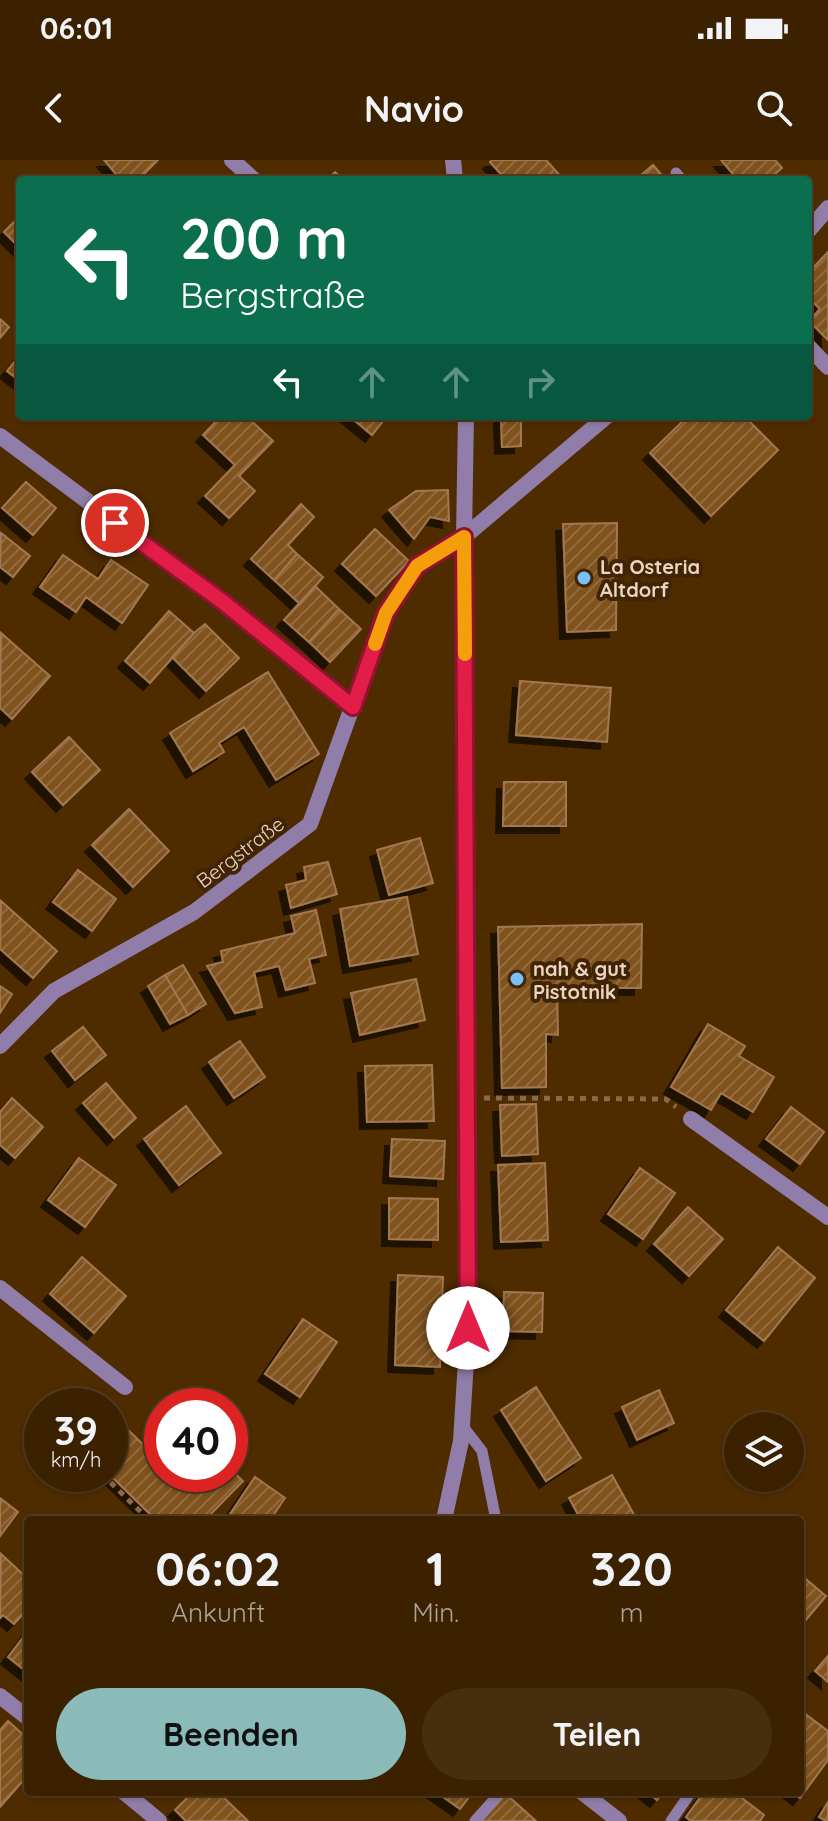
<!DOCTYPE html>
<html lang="de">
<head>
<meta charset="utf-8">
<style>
  body { margin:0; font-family:Quicksand,sans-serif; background:#462e0f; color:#f1f3f6; height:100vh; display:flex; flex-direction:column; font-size:30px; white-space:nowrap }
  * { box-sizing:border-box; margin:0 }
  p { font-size:26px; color:#aca399 }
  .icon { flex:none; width:44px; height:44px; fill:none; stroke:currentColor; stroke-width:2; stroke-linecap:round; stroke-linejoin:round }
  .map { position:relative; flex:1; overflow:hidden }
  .drawer { position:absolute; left:24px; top:1356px; width:780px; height:280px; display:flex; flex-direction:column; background:#3b2100; border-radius:8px; box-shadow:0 2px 6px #0004,0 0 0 2px #543e22 }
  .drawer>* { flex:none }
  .top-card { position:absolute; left:16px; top:16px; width:796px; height:244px; border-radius:8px; box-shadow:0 2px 6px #0004,0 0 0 2px #543e22; background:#0b6e4f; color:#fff; overflow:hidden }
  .controls { position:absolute; left:724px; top:1252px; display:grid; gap:16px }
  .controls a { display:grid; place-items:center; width:80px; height:80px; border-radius:50%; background:#3b2100; box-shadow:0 2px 6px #0004,0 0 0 2px #543e22; font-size:40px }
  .speed { position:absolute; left:24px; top:1228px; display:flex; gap:16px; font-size:40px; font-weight:700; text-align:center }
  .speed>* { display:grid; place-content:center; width:104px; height:104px; border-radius:50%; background:#3b2100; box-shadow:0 2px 6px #0004,0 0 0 2px #543e22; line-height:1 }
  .speed small { font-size:20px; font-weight:400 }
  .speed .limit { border:12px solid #d22; background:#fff; color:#111 }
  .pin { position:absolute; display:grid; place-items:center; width:68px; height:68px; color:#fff; margin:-34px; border:4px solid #fff; border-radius:50%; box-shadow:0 2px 8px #0007 }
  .me { position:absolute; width:88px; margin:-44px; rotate:0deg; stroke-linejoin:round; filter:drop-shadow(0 0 6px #0008) }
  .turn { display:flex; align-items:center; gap:28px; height:168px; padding:0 32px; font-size:36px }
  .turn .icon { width:104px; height:104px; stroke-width:2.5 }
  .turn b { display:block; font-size:56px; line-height:68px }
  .lanes { display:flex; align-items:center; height:76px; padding:0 32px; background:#0003; justify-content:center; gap:40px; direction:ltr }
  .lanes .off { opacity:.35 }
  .eta { display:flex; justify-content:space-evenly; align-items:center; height:136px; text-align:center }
  .eta b { font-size:48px; font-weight:800; line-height:56px }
  .button { display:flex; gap:16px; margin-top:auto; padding:16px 32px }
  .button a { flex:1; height:92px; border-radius:48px; background:#8bbbb9; color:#111; font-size:32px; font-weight:800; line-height:92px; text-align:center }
  .button a+a { background:#462e0f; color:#f1f3f6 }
  .status { display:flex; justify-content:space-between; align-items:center; height:56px; padding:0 40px; background:#3b2100; direction:ltr }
  .status svg { height:22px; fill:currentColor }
  header { display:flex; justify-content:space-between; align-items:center; height:104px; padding:0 32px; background:#3b2100; font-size:36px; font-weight:800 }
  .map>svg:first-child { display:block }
  .building { fill:url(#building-hatch); stroke:#a27851; stroke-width:2; filter:url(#shadow) }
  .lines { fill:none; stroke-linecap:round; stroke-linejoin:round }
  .path { stroke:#886a46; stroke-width:5; stroke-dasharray:6 6; stroke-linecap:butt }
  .service { stroke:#907da9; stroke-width:11 }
  .minor { stroke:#907da9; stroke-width:16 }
  .tertiary { stroke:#907da9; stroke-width:16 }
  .route-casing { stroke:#92132f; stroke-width:20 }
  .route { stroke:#e11d48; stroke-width:14 }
  .slow { stroke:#f59e0b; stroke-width:14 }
  .poi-dot { fill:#79bff8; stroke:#402405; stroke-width:3 }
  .labels { text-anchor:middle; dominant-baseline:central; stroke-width:8; stroke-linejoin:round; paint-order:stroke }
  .poi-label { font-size:20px; font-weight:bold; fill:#ebd5c0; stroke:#402405; text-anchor:start }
  .street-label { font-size:20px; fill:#ebd5c0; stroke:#402405 }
</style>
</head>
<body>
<div class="status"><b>06:01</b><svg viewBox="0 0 49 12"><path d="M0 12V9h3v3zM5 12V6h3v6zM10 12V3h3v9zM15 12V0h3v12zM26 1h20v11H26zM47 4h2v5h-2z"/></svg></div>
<header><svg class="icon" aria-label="back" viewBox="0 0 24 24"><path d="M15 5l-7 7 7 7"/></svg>Navio<svg class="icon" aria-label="search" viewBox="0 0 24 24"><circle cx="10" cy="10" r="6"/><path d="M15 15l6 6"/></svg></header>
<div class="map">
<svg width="828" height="1661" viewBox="0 0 828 1661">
  <defs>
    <pattern id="building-hatch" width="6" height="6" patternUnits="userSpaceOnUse" patternTransform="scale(2)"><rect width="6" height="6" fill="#81521f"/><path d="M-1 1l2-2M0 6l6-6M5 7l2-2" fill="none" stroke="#936a3e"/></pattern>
    <filter id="shadow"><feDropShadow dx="-7" dy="7" stdDeviation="0" flood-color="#0009"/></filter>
  </defs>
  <rect width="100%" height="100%" fill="#4f2c00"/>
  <path class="building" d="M104,0h54l-20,20h-17z
    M492,0h54l18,20h-58l-16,-18z
    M721,0h54l7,8 -14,12h-30z
    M653,5l13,15h-23l-3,-4z
    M335,12l9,8h-17z
    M20,56v32l-16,-16z
    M828,92v88l-19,-19 11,-12 -12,-12v-24z
    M0,159l9,8 -9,11z
    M20,195v26l-13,-10z
    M221,256h25l27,25 -34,35 16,15 -26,27 -24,-22 30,-31 -32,-30z
    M349,256h38l-15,19z
    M501,256h20v30l-19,1z
    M688,256h56l34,34 -67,66 -61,-63z
    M26,322l30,26 -23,27 -31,-27z
    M448,330l1,31 -19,-4 -16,22 -25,-29 27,-19z
    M301,344l13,13 -26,28 9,9 -23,26 -23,-21z
    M617,363l-1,107 -49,2 -4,-108z
    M375,369l34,32 -33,35 -34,-32z
    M1,373l29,23 -17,21 -13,-10z
    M297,394l26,23 -23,27 -26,-24z
    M63,395l35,24 13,-19 37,25 -26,38 -36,-26 -10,15 -36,-25z
    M315,426l24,23 -30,33 -25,-22z
    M339,449l22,20 -31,33 -21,-20z
    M169,451l25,22 -44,50 -25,-22z
    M205,464l34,34 -33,33 -34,-34 22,-24z
    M1,473l49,43 -38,43 -12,-11z
    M268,512l51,82 -43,26 -32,-53 -25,16 5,9 -31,19 -23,-38z
    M520,521l91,7 -4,54 -91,-7z
    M69,577l31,33 -37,35 -31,-33z
    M504,622h62v44h-63z
    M129,649l40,42 -36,36 -41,-42z
    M420,678l13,45 -44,12 -12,-45z
    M328,702l9,32 -46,14 -5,-23 20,-5 -2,-13z
    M78,710l38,29 -24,32 -39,-29z
    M407,737l11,57 -68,12 -10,-57z
    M1,741l56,50 -24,27 -33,-29z
    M316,750l10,45 -17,4 6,24 -29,7 -7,-24 -25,6 8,35 -27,6 -28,-47 16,-4 -2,-11 74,-18 -4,-17z
    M642,764l-1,64h-84l1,47 -12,-1v53l-44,1 -4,-161z
    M183,805l23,39 -18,11 -23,-40z
    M165,815l23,40 -18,9 -22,-38z
    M416,819l9,41 -65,15 -9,-42z
    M0,826l12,8 -12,19z
    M708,864l37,22 -6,10 35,21 -21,35 -32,-19 -10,17 -40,-23z
    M83,867l23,28 -31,25 -23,-29z
    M240,881l25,36 -31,21 -25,-36z
    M432,905l2,56 -67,1 -2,-56z
    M106,923l30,35 -22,20 -31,-35z
    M12,938l31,29 -28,31 -15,-13v-33z
    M536,944l2,50 -36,2 -2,-51z
    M186,946l35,47 -42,32 -35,-46z
    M791,947l33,25 -24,32 -34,-25z
    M392,979l53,2 -2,38 -53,-3z
    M79,998l37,27 -31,42 -37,-27z
    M545,1003l3,77 -47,2 -3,-77z
    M640,1008l35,25 -32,46 -35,-25z
    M389,1038l49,1v41l-49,-1z
    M688,1047l35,32 -34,37 -35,-32z
    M778,1087l37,31 -51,63 -38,-31z
    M82,1097l44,39 -32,37 -44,-39z
    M398,1115l45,2 -3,90 -45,-2z
    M504,1132l39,1 -1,39 -39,-1z
    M303,1159l34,23 -37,55 -35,-23z
    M536,1227l45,71 -35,23 -45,-71z
    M659,1230l15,33 -37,17 -15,-33z
    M124,1266l38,37v11h68v-5l13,12 -38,39h-49l-47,-46 1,-34z
    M612,1315l25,45h-56l-12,-22z
    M255,1317l30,21 -15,22h-44z
    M0,1338l18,14 -18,24z
    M1,1394l27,25v30l-14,15 -11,-9 -3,3z
    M800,1414l26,22 -26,31z
    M28,1471v42l-20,-16z
    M828,1496v26l-13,-11z
    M800,1550l28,21v29l-28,38 -8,-6h8z
    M8,1561l20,18v36l-28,32v-77z
    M193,1632h25l30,29h-62l-11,-11z
    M436,1632h37l-13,17z
    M647,1632h17l-7,8z
    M704,1632h30l30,23 -4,6h-69l-5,-4z
    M506,1634l30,27h-55z
    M828,1642v19h-2l-7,-4z"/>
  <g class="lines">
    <path class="path" d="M484,938l182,1 10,8
      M110,1267l13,-15 1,-4
      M102,1314l47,46"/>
    <path class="service" d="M676,13l6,7
      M462,1265l20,26 14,69
      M475,1661l26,-29
      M671,1661l20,-29"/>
    <path class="minor" d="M232,0l22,20
      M808,71l20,-23
      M808,186l20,21
      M0,276l223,166 130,105
      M0,886l54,-55 140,-79 116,-88 76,-211 31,-47 47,-29 143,-121
      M691,959l137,98
      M0,1128l125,99"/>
    <path class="tertiary" d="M453,0l2,20
      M444,1360l17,-79 7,-113 -4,-791 2,-121
      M0,1536l28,22
      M124,1632l35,29
      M582,1632l37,29"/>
  </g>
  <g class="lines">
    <defs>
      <path id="route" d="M115,363l108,79 130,105 33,-94 15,-23 16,-24 47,-29 4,791"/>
    </defs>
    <use href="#route" class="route-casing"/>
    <use href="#route" class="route"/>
    <path class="slow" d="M375,484l11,-31 31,-47 47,-29 1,117"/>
  </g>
  <g class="poi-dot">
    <circle cx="584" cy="418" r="8"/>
    <circle cx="517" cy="819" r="8"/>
  </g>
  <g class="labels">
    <g class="poi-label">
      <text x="600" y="406">La Osteria<tspan x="600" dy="23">Altdorf</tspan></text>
      <text x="533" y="808">nah &amp; gut<tspan x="533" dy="23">Pistotnik</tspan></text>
    </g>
    <g class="street-label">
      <text transform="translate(240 692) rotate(-37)">Bergstraße</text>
    </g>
  </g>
</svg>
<div class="controls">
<a><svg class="icon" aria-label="layers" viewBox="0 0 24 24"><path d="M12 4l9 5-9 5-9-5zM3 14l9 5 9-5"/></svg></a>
</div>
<div class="speed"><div>39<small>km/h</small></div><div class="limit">40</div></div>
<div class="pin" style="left:115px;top:363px;background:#d93025"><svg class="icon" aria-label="arrive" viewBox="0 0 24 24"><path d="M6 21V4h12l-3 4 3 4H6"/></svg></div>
<svg class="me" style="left:468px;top:1168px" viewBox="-20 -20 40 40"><circle r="19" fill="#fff"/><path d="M0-13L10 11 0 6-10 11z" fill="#e11d48"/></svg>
<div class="top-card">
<div class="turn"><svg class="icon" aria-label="left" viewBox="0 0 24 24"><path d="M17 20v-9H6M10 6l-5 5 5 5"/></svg><div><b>200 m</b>Bergstraße</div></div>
<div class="lanes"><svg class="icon" aria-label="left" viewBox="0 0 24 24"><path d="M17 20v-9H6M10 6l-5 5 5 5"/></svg><svg class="icon off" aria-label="ahead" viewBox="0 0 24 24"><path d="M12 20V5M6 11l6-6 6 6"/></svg><svg class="icon off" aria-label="ahead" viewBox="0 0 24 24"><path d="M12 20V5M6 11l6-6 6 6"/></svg><svg class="icon off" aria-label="right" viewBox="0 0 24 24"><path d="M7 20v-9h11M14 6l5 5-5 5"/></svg></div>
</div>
<section class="drawer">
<div class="eta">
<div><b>06:02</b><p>Ankunft</p></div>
<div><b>1</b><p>Min.</p></div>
<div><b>320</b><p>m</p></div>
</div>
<div class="button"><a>Beenden</a><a>Teilen</a></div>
</section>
</div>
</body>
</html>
